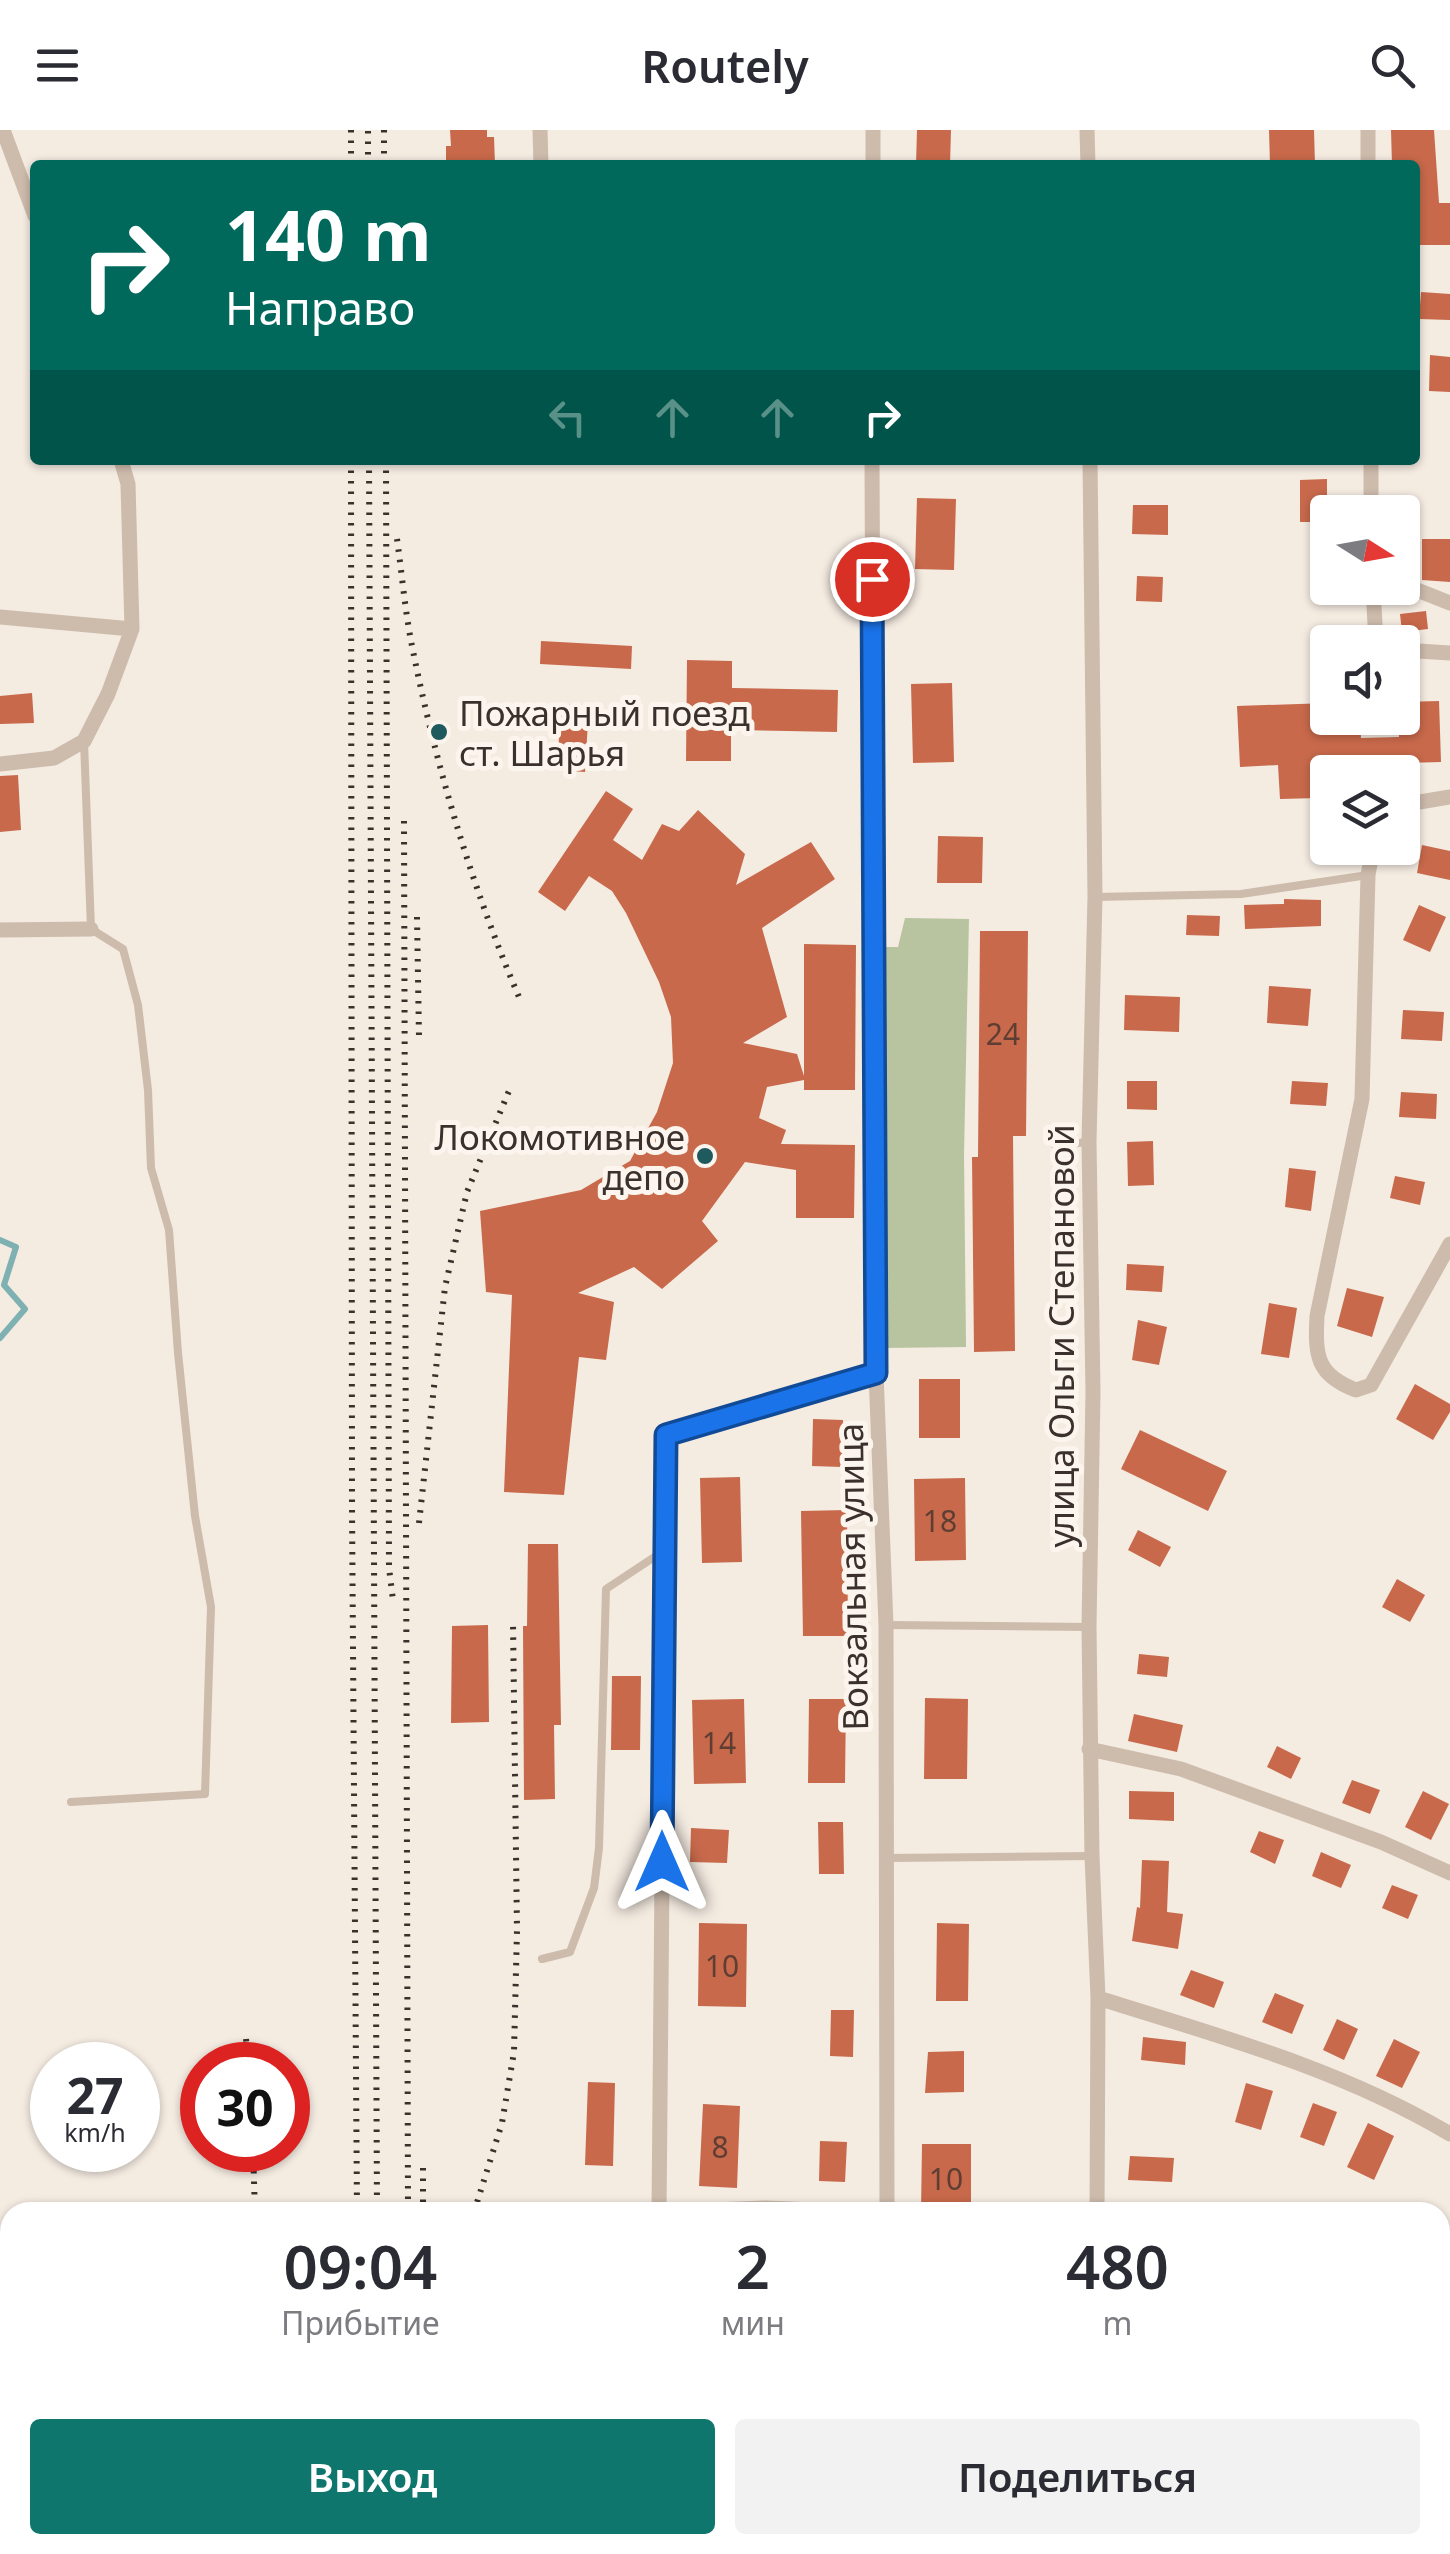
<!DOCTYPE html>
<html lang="ru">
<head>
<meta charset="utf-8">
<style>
  body { margin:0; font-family:"Noto Sans",sans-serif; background:#f2f2f3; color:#2b2b33; height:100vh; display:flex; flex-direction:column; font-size:38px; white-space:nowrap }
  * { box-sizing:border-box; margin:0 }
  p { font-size:32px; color:#7c7c81 }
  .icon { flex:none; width:55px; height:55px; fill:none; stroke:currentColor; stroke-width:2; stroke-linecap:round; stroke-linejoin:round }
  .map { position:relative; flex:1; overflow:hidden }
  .sheet { position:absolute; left:0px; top:2072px; width:1450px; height:352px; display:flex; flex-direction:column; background:#fff; border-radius:30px 30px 0 0; box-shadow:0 2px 8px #0004 }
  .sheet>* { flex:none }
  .hud { position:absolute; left:30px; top:30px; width:1390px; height:305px; border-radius:10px; box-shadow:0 2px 8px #0004; background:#00695c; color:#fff; overflow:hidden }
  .needle { width:65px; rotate:101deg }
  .buttons { position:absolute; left:1310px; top:365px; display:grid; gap:20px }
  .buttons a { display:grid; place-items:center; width:110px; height:110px; border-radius:10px; background:#fff; box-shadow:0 2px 8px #0004; font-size:50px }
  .speed { position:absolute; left:30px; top:1912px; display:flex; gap:20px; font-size:50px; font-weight:700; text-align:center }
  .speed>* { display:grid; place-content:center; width:130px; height:130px; border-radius:50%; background:#fff; box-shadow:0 2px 8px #0004; line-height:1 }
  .speed small { font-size:25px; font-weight:400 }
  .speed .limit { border:15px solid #d22; background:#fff; color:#111 }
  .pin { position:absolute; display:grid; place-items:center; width:85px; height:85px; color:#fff; margin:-42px; border:5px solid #fff; border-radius:50%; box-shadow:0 2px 10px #0007 }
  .me { position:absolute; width:110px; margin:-55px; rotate:0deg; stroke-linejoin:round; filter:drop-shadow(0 0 8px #0008) }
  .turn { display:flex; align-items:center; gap:35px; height:210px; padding:0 30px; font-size:45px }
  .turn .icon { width:130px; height:130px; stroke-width:2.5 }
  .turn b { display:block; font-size:70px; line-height:85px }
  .lanes { display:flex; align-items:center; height:95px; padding:0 30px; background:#0003; justify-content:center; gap:50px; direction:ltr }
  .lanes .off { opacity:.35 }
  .eta { display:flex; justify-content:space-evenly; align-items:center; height:170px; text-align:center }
  .eta b { font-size:60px; font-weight:600; line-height:70px }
  .primary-button { display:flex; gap:20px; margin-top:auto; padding:20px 30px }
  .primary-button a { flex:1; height:115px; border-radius:10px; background:#0f766e; color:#fff; font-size:40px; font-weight:600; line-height:115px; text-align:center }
  .primary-button a+a { background:#f2f2f3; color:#2b2b33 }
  header { display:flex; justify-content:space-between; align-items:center; height:130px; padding:0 30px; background:#fff; font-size:45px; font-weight:600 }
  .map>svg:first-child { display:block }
  .green { fill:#b8c4a0 }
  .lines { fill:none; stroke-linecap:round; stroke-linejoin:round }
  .stream { stroke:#7fb0b2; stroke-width:6 }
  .building { fill:#c8694b }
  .service { stroke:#cdbbac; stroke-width:8 }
  .minor { stroke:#cdbbac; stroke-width:15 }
  .rail { stroke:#3b302b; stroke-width:6; stroke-dasharray:2.5 8; stroke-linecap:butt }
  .route-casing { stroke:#114b97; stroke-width:25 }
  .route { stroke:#1a73e8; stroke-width:18 }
  .poi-dot { fill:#1f5a5e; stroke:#fbf5ee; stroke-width:4 }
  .labels { text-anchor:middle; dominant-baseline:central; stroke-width:10; stroke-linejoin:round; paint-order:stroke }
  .number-label { font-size:30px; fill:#5e3e33 }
  .poi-label { font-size:35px; fill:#3b302b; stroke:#fbf5ee; text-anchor:start }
  .street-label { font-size:35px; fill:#3b302b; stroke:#fbf5ee }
</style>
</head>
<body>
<header><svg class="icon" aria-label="menu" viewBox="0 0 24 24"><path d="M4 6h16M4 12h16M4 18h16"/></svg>Routely<svg class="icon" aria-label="search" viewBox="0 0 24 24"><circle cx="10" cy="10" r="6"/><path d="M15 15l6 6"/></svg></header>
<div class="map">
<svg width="1450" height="2424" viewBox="0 0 1450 2424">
  <rect width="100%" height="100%" fill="#f4ebe1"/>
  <path class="green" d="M905,788l64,1 -5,235 2,193 -82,1 -1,-401h15z"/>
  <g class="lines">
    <path class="stream" d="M0,1110l16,7 -12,38 21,24 -25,29"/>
  </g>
  <path class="building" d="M450,0h37v7h7l1,28h-49v-19h5z
    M917,0h34l-1,35h-34z
    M1269,0h45l1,35h-45z
    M1391,0h43l5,73h11v42h-35v-80h-23z
    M1421,162l29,2v26l-31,-1z
    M1430,225l20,2v35l-21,-1z
    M1327,349v43h-27v-42z
    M917,368l39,1 -2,71 -39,-1z
    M1133,375h35v30l-36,-1z
    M1422,409h28v43l-28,-2z
    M1137,446l26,1 -1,25 -26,-1z
    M1426,481l2,18 -26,3 -2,-18z
    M541,511l91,5 -1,23 -91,-5z
    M687,530l45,1v27l106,2 -1,42 -106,-2v31h-45z
    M952,553l2,79 -41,1 -2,-79z
    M32,563l2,30 -34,1v-28z
    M1439,571l2,61 -36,1v9h-39v-12l-49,2 1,36 -38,1 -2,-34 -38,2 -3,-61 91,-3v15h32l1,20 38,-1 -1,-19h4v-16z
    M561,574l28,1 -4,67 -28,-2z
    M18,645l3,55 -21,2v-56z
    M606,661l27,18 -20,31 29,20 20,-36 17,7 19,-21 47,44 -9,31 75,-43 24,37 -73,49 25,89 -44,26 54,11 7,22v-132l52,1 -1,145h-51v-10l-37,7 -8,31 27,12 -5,14 74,1 -1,73h-58v-48l-51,-8 -43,59 16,20 -56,48 -28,-22 -56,26 36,9 -8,58 -27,-3 -15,138 -60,-3 8,-197 -26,-3 -6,-81 101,-21 49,-29 27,-49 16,-49 -2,-46 -12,-35 -33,-69 -14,-22 -23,-15 -24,35 -27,-19z
    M938,706l45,1 -1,46h-45z
    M1422,715l28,6v29l-33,-7z
    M1284,769l37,1v26l-76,3 -1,-24 40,-1z
    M1419,775l27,12 -16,35 -27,-12z
    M1187,785l33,1 -1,20 -33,-1z
    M980,801h48l-2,205h-13l2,215 -41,1 -2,-195h6z
    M1269,856l42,3 -3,37 -41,-3z
    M1125,865l55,2 -1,35 -55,-2z
    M1403,880l41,2 -2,29 -41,-2z
    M1127,951h30v29l-30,-1z
    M1292,951l36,2 -2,23 -36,-2z
    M1401,962l36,2 -1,25 -37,-2z
    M1153,1011l1,44 -26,1 -1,-44z
    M1289,1038l27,3 -5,40 -26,-4z
    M1395,1046l30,6 -5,23 -30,-7z
    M1127,1134l37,2 -2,26 -36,-2z
    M1347,1158l37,9 -12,40 -35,-11z
    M1269,1173l28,5 -8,50 -28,-4z
    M1138,1190l29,7 -8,38 -27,-5z
    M919,1249h41v59h-41z
    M1415,1254l35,20v8l-17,28 -37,-21z
    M813,1289l30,1 -1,47 -30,-1z
    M1140,1300l87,41 -19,40 -87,-42z
    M740,1347l2,85 -40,1 -2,-85z
    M965,1348l1,82 -51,1 -1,-82z
    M847,1380l1,126h-45l-2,-125z
    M1138,1400l33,17 -11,20 -32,-17z
    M528,1414h30l3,181h-7l1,74 -31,1 -1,-174h4z
    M1397,1449l28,16 -15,27 -28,-15z
    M488,1495l1,97 -38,1 1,-97z
    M1139,1524l30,3 -2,20 -30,-3z
    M612,1546h29l-1,74h-29z
    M925,1568l43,1 -1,80h-43z
    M744,1569l2,84 -52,1 -2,-84z
    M809,1569h37l-1,84h-37z
    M1134,1584l49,11 -6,27 -49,-11z
    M1277,1616l24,12 -10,21 -24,-12z
    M1352,1650l28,10 -10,24 -28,-11z
    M1129,1661l45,1v29l-45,-2z
    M1423,1661l26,13 -18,36 -26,-13z
    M818,1692h25l1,52h-25z
    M691,1698l38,2 -2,33 -37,-1z
    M1259,1701l25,9 -9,24 -25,-12z
    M1321,1722l30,13 -10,23 -29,-12z
    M1142,1730l27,1 -2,51 16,2 -5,35 -46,-8 5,-34 3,1z
    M1392,1755l26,10 -10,24 -26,-11z
    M699,1793l48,1 -1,83 -48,-1z
    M937,1793l32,1 -1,77h-32z
    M1191,1840l33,12 -10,26 -34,-13z
    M1275,1863l29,12 -12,29 -30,-12z
    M831,1880h23l-1,47 -23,-1z
    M1337,1889l21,10 -14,31 -21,-10z
    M1143,1907l43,5 -1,23 -44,-5z
    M1394,1909l26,13 -18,36 -26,-12z
    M964,1921v41l-39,1 3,-41z
    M588,1952l27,1 -2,83 -28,-1z
    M1246,1953l27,8 -12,39 -26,-8z
    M1313,1973l24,9 -13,34 -24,-9z
    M703,1974l37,2 -3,82 -38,-2z
    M1368,1993l26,13 -20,44 -27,-13z
    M820,2011l27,1 -2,40 -26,-1z
    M922,2014h49v68h-50z
    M1130,2026l44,2 -2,24 -44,-2z"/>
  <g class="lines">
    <path class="service" d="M1095,767l146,-3 127,-19
      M1055,1015l34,-3
      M886,1495l203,2
      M71,1672l134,-8 6,-187 -16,-91 -17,-163 -9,-123 -18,-62 -3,-78 -10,-85 -15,-56 -32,-20 -7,-188
      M886,1728l206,-2
      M542,1829l28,-7 24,-64 5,-40 7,-259 59,-39
      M0,2144l10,-3"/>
    <path class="minor" d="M3,0l32,86
      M540,0l1,35
      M1087,0l1,35
      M1368,0v35
      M873,35v-35
      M872,330l4,913 10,252 1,587
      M1090,330l5,437 -6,245 4,250 -4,235 3,229 6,142 -1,214
      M1371,330v52
      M1402,454l48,19
      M1373,458l3,54
      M0,487l132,12
      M1402,520l48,3
      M0,634l54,-6 30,-17 24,-47 24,-65 -4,-145 -7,-24
      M1402,675l48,-8
      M1373,718l-5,27 -6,224 -45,217c-2,39 -1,59 39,74l15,-5 79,-141
      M0,800l91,-1
      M1089,1619l92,20 200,73 69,31
      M1098,1868c121,38 243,71 352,136
      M659,2082l7,-777 210,-62
      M661,2082l105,-4 98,4
      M1440,2247l10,-16
      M474,2415v9
      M919,2415l16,9
      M965,2424l6,-9
      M1328,2424l6,-9"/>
    <path class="rail" d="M351,0v35
      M384,0v35
      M368,35v-35
      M351,330l1,1047 5,705
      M369,330l8,1752
      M386,330l3,1108 4,32
      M397,409c5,35 8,72 15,107 24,120 59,239 107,351
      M404,691l4,1391
      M417,787l2,120
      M419,1393l26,-236 22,-95 44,-106
      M246,1909l2,26
      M253,2020l2,62
      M423,2038v44
      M474,2082l28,-89 12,-71 3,-122 -4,-308
      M358,2415v9
      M429,2415v9
      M379,2424v-9
      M409,2424v-9"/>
  </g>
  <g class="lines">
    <defs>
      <path id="route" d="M662,1732l4,-427 210,-62 -4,-794"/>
    </defs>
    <use href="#route" class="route-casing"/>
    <use href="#route" class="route"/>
  </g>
  <g class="poi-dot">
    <circle cx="439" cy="602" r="10"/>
    <circle cx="705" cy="1026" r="10"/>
  </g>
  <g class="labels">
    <g class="number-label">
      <text x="1003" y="903">24</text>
      <text x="940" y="1390">18</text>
      <text x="719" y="1612">14</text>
      <text x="722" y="1835">10</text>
      <text x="720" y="2016">8</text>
      <text x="946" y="2048">10</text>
    </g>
    <g class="poi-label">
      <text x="459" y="582">Пожарный поезд<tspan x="459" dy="40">ст. Шарья</tspan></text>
      <text x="685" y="1006" text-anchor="end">Локомотивное<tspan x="685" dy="40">депо</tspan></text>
    </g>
    <g class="street-label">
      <text transform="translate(1060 1206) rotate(-90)">улица Ольги Степановой</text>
      <text transform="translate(852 1447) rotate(-91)">Вокзальная улица</text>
    </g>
  </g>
</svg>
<div class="buttons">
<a><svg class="needle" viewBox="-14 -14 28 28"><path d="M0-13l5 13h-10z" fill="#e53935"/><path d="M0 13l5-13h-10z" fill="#7c7c81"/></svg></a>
<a><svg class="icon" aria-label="sound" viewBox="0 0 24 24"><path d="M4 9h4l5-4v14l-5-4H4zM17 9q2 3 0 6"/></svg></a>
<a><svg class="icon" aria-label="layers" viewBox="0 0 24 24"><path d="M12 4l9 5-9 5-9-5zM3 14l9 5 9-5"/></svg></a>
</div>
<div class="speed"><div>27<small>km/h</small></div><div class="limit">30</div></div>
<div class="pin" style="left:872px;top:449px;background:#d93025"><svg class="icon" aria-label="arrive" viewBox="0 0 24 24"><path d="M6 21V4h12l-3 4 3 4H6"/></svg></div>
<svg class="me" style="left:662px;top:1732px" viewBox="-20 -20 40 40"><path d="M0-17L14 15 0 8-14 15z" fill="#1a73e8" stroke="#fff" stroke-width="4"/></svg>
<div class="hud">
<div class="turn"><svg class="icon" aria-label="right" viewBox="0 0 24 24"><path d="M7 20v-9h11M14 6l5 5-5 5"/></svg><div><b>140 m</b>Направо</div></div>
<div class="lanes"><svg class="icon off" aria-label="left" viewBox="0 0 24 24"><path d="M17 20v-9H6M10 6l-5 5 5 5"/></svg><svg class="icon off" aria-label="ahead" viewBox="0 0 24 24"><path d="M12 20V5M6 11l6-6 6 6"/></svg><svg class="icon off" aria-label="ahead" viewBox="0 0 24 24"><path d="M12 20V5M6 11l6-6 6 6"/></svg><svg class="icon" aria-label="right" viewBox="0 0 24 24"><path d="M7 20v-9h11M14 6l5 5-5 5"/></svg></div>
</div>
<section class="sheet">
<div class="eta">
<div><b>09:04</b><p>Прибытие</p></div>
<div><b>2</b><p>мин</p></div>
<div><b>480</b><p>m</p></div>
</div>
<div class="primary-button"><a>Выход</a><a>Поделиться</a></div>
</section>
</div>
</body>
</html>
